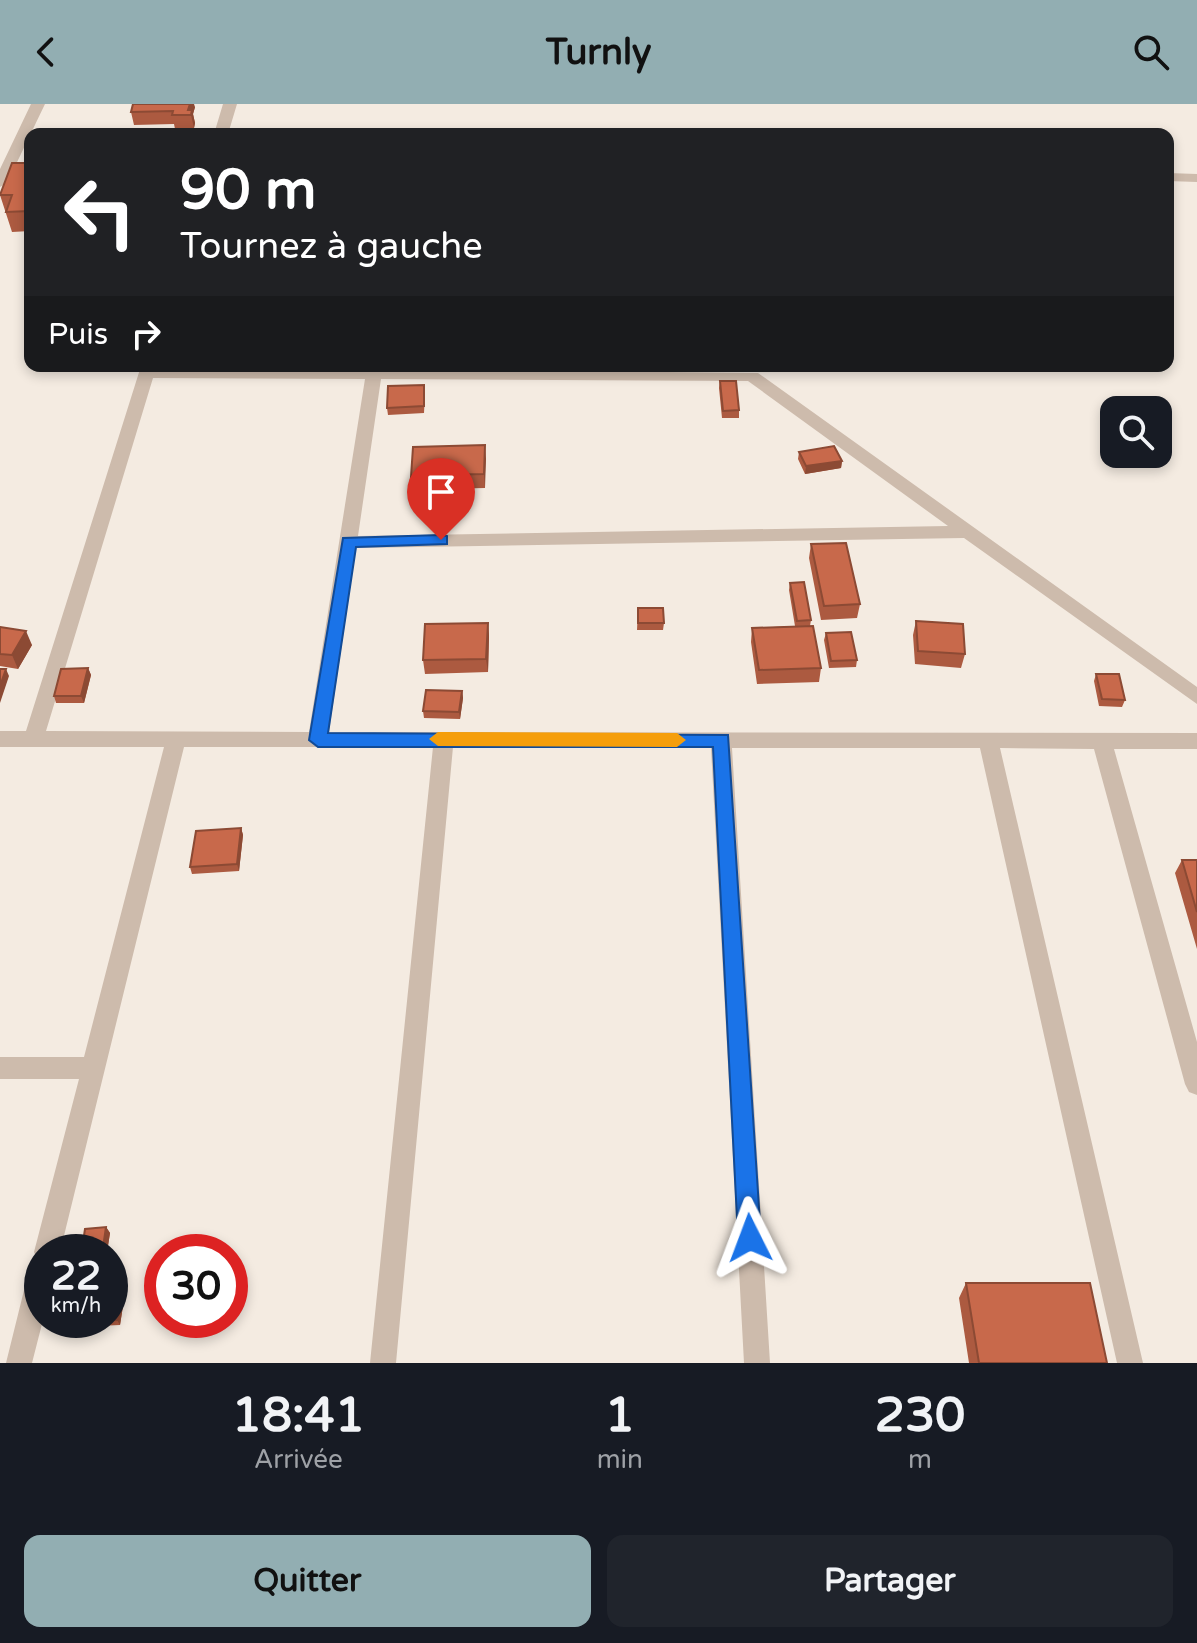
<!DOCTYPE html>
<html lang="fr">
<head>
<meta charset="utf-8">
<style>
  body { margin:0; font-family:"Varela Round",sans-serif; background:#20242c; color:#f1f3f6; height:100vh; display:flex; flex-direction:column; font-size:30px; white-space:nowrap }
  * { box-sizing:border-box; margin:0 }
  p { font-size:26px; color:#9ea1a6 }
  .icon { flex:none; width:44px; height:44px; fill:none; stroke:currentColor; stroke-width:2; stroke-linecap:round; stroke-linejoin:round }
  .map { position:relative; height:1259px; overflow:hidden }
  .details { display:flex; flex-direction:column; background:#171b24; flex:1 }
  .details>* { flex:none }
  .top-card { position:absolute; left:24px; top:24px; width:1150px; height:244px; border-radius:16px; box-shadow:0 4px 12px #0003; background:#202124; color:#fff; overflow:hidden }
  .buttons { position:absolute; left:1100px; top:292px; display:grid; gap:16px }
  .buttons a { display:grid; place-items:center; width:72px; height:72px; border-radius:16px; background:#171b24; box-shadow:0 4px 12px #0003; font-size:40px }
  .speed { position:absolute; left:24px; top:1130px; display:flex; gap:16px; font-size:40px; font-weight:700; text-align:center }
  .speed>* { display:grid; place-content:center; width:104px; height:104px; border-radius:50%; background:#171b24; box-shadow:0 4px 12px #0003; line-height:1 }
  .speed small { font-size:20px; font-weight:400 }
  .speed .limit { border:12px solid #d22; background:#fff; color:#111 }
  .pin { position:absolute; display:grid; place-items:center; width:68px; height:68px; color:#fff; margin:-82px -34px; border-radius:50% 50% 50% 0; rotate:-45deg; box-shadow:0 0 8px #0007 }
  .pin .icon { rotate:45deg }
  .me { position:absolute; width:88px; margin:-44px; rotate:357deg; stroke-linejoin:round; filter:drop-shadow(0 0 6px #0008) }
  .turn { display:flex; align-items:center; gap:28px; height:168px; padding:0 24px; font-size:36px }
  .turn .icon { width:104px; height:104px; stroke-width:2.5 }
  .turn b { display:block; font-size:56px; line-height:68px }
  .then { display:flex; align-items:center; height:76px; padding:0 24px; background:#0003; gap:16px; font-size:30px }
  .eta { display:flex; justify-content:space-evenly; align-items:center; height:136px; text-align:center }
  .eta b { font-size:48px; font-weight:800; line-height:56px }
  .button { display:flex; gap:16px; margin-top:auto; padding:16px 24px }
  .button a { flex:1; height:92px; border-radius:16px; background:#92aeb2; color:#111; font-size:32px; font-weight:800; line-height:92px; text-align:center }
  .button a+a { background:#20242c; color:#f1f3f6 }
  header { display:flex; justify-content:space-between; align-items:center; height:104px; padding:0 24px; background:#92aeb2; color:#111; font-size:36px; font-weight:800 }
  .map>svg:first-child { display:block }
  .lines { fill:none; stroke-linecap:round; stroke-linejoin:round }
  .minor { fill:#cdbbac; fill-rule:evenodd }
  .wall { fill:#ac5a40 }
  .shaded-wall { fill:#8c4a34 }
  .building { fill:#c8694b; stroke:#8c4a34; stroke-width:2 }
  .route { fill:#1a73e8; stroke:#114b97; stroke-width:2 }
  .slow { fill:#f59e0b }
</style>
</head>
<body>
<header><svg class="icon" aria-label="back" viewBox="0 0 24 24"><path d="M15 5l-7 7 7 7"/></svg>Turnly<svg class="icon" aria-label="search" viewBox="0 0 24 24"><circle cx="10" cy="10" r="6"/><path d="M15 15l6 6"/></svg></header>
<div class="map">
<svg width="1197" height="1259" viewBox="0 0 1197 1259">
  <rect width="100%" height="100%" fill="#f4ebe1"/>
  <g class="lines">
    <path class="minor" d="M31,0h14l-38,79 -7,4v-18z
      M223,0h14l-9,30h-14z
      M1168,69l29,1v8l-29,-1z
      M141,262l617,7 439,314v17l-233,-166 -608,10 -27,184 868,1v16h-83l83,293v53l-8,-3 -4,-8 -91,-335 -94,-1 143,615h-26l-137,-615h-248l38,615h-26l-33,-615 -258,-1 -57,616h-26l63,-616h-249l-124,505h-18l1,68 -11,43h-26l23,-93 8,-11 -3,-7 45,-173h-79v-22h84l80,-310h-164v-16h26zM153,274l212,1 -56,353 -263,-1zM381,275l367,2 200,145 -590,10z"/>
  </g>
  <path class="wall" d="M195,3l-2,7 2,9 -1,5 -19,1 -1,-5 -40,1 -3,-13z
    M30,59v68l-18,1 -12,-37z
    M720,277l19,29v8h-17l-3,-30z
    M425,288l-1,21 -36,2 -1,-7z
    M485,341v43l-44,1 -1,16 -28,1 -2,-14z
    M799,348l43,9 -1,7 -36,6 -7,-15z
    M811,440l49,60 -3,14 -36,2 -12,-62z
    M790,479l21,37 -1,6 11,42 -2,14 -62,2 -6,-42 1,-14 43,-2 -6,-36z
    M638,504l26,15 -1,7h-26z
    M916,517l49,33 -4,14 -46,-4 -2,-29z
    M488,519l1,13 -1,36 -63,2 -2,-14z
    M0,523l32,18 -14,24 -18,-3z
    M826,529l31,27 -1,7 -27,1 -5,-28z
    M88,564l3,7 -7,28h-28l-2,-7z
    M1096,570l29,26 -3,7 -23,-1 -5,-25z
    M462,587l1,7 -3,21 -36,-1 -1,-7z
    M241,724l2,7 -4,36 -47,3 -2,-7z
    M1182,756h15v89l-22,-76z
    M106,1123l4,6 -3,19h-23l-2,-3z
    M966,1179l141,80h-138l-10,-65z
    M122,1184l3,5 -5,32 -23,1 -4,-5z"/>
  <path class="shaded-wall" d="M190,0h4l1,3 -2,7 2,9 -1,5 -3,-13 -3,-5z
    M485,341l1,14 -1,29 -1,-14z
    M842,357l-1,7 -36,6 1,-8z
    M440,371l1,14 -1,16 -1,-14z
    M488,519l1,13 -1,36 -2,-13z
    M26,527l6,14 -14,24 -6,-14z
    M88,564l3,7 -7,28 -3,-7z
    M6,565l3,7 -9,27v-17z
    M462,587l1,7 -3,21 -1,-7z
    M241,724l2,7 -4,36 -2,-7z
    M106,1123l4,6 -3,19 -4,-4z
    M122,1184l3,5 -5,32 -3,-5z"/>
  <path class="building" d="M133,0h57l-2,6h4l-1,5h-19l1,-4 -42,1z
    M12,59h18v48l-24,1 6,-17h-12z
    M720,277h16l3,29 -16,1z
    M424,281v21l-37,2 1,-22z
    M485,341l-1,29 -44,1 -1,16 -29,1 3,-45z
    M834,342l8,15 -36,5 -7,-14z
    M846,439l14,61 -36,2 -13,-62z
    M804,478l7,38 -14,1 -7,-38z
    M638,504h25l1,15h-26z
    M916,517l47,3 2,30 -47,-3z
    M488,519l-2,36 -63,1 2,-36z
    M813,522l8,42 -62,2 -7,-42z
    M0,523l26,4 -14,24 -12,-1z
    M851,528l6,28 -26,1 -5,-28z
    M88,564l-7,28h-27l7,-27z
    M0,565h6l-6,17z
    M1096,570h23l6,26 -23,-1z
    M426,586l36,1 -3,21 -36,-1z
    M241,724l-4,36 -47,3 6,-36z
    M1182,756h15v52z
    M106,1123l-3,21 -21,1 3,-20z
    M966,1179h124l17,80h-128z
    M122,1184l-5,32 -24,1 17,-1v-31z"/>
  <path class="route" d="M441,431l6,1v8l-91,3 -28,186 400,2 33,503 -3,8 -8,4 -8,-4 -4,-8 -25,-491h-395l-9,-7 34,-202z"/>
  <path class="slow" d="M438,628l239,1 9,7 -9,7 -239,-1 -9,-7z"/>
</svg>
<div class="buttons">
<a><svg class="icon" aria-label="search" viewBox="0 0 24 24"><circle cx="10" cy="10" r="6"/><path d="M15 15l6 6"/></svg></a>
</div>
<div class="speed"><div>22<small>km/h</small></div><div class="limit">30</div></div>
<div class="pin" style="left:441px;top:436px;background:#d93025"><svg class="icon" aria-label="arrive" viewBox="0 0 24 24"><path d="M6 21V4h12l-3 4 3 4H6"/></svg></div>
<svg class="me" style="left:750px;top:1134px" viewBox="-20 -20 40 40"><path d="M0-17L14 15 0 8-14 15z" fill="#1a73e8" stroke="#fff" stroke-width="4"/></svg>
<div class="top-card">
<div class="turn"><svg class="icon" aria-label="left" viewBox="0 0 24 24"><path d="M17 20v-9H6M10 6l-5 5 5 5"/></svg><div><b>90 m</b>Tournez à gauche</div></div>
<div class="then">Puis<svg class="icon" aria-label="right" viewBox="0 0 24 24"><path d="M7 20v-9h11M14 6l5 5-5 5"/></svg></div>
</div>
</div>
<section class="details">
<div class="eta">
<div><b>18:41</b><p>Arrivée</p></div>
<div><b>1</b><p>min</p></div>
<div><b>230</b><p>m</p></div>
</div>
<div class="button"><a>Quitter</a><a>Partager</a></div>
</section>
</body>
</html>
